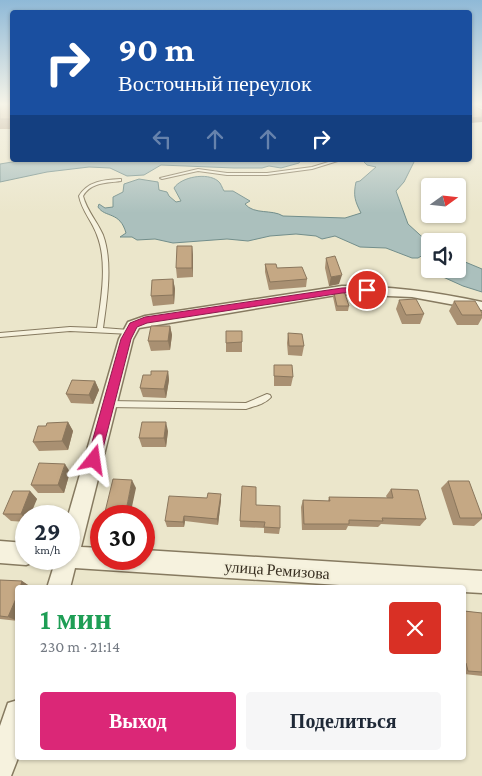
<!DOCTYPE html>
<html lang="ru">
<head>
<meta charset="utf-8">
<style>
  body { margin:0; font-family:"Crimson Pro",serif; background:#f6f6f7; color:#1f2937; height:100vh; display:flex; flex-direction:column; font-size:19px; white-space:nowrap }
  * { box-sizing:border-box; margin:0 }
  p { font-size:16px; color:#747a83 }
  .icon { flex:none; width:28px; height:28px; fill:none; stroke:currentColor; stroke-width:2; stroke-linecap:round; stroke-linejoin:round }
  .map { position:relative; flex:1; overflow:hidden }
  .panel { position:absolute; left:15px; top:585px; width:451px; height:175px; display:flex; flex-direction:column; background:#fff; border-radius:5px; box-shadow:0 1px 4px #0004 }
  .panel>* { flex:none }
  .guide { position:absolute; left:10px; top:10px; width:462px; height:152px; border-radius:5px; box-shadow:0 1px 4px #0004; background:#1a4fa0; color:#fff; overflow:hidden }
  .needle { width:32px; rotate:75deg }
  .buttons { position:absolute; left:421px; top:178px; display:grid; gap:10px }
  .buttons a { display:grid; place-items:center; width:45px; height:45px; border-radius:5px; background:#fff; box-shadow:0 1px 4px #0004; font-size:25px }
  .speed { position:absolute; left:15px; top:505px; display:flex; gap:10px; font-size:25px; font-weight:700; text-align:center }
  .speed>* { display:grid; place-content:center; width:65px; height:65px; border-radius:50%; background:#fff; box-shadow:0 1px 4px #0004; line-height:1 }
  .speed small { font-size:12px; font-weight:400 }
  .speed .limit { border:8px solid #d22; background:#fff; color:#111 }
  .pin { position:absolute; display:grid; place-items:center; width:42px; height:42px; color:#fff; margin:-21px; border:2px solid #fff; border-radius:50%; box-shadow:0 1px 5px #0007 }
  .me { position:absolute; width:55px; margin:-28px; rotate:15deg; stroke-linejoin:round; filter:drop-shadow(0 0 4px #0008) }
  .turn { display:flex; align-items:center; gap:18px; height:105px; padding:0 25px; font-size:22px }
  .turn .icon { width:65px; height:65px; stroke-width:2.5 }
  .turn b { display:block; font-size:35px; line-height:42px }
  .lanes { display:flex; align-items:center; height:48px; padding:0 25px; background:#0003; justify-content:center; gap:25px; direction:ltr }
  .lanes .off { opacity:.35 }
  .round { display:grid; place-items:center; flex:none; width:52px; height:52px; border-radius:5px; background:#f6f6f7 }
  .summary { display:flex; align-items:center; justify-content:space-between; height:85px; padding:0 25px }
  h1 { font-size:30px; font-weight:600; line-height:38px; color:#1e9e55 }
  .action { display:flex; gap:10px; margin-top:auto; padding:10px 25px }
  .action a { flex:1; height:58px; border-radius:5px; background:#db2777; color:#fff; font-size:20px; font-weight:600; line-height:58px; text-align:center }
  .action a+a { background:#f6f6f7; color:#1f2937 }
  .map>svg:first-child { display:block }
  .water { fill:#abc0bd; stroke:#728e8b }
  .lines { fill:none; stroke-linecap:round; stroke-linejoin:round }
  .lane-casing { stroke:#867a60; stroke-width:2 }
  .street-casing { stroke:#867a60; stroke-width:3 }
  .lane { fill:#f6f2de; fill-rule:evenodd }
  .street { fill:#f6f2de; fill-rule:evenodd }
  .wall { fill:#a99072 }
  .shaded-wall { fill:#8a765c }
  .building { fill:#c5a884; stroke:#8a765c }
  .route { fill:#db2777; stroke:#8e194d }
  .labels { text-anchor:middle; dominant-baseline:central; stroke-width:4.5; stroke-linejoin:round; paint-order:stroke }
  .near-street-label { font-size:16px; fill:#393022; stroke:#f3efda }
</style>
</head>
<body>
<div class="map">
<svg width="482" height="776" viewBox="0 0 482 776">
  <rect width="100%" height="100%" fill="#ebe6cb"/>
  <path class="water" d="M24,160h277l-2,3 -18,5 -12,-2 -7,2h-28l-73,-3 -17,10 -17,1 -17,-8 -21,-1 -42,5 -47,10v-18z
    M362,160h53l-11,22 -8,9 12,33 22,20 -2,8 -10,6h-6l-26,-10 -26,-1 -25,-11 -13,3 -6,-3 -20,-2 -26,2 -22,5 -21,-2 -54,4 -18,-4 -18,1 -5,-3h-12l6,-4c-6,-22 -21,-15 -28,-26l1,-3 6,4 8,-1v-10l10,-5 1,-8 15,-5 19,3 1,8 8,2 2,4 7,6 5,-1 -7,-13c7,-11 33,-16 44,-7 3,2 4,7 6,10h9l17,10 -5,3c9,11 27,5 38,12l62,2 16,-5c-6,-12 -8,-17 -5,-31l4,-1 16,-14 -9,-2z
    M458,259l24,10v23l-19,-6 -31,-14 1,-3h25z"/>
  <g class="lines">
    <defs>
      <path id="lane" d="M335,160h6l-29,9 -45,6h-40l-29,-4 -36,8 -2,-1 38,-9 29,4h40l45,-6z
        M120,179h1v2c-14,2 -30,1 -38,15 4,15 14,25 20,39 10,27 4,65 0,93l26,2 3,2 -1,2 -61,-3 -70,6v-4l70,-6 27,1c4,-28 11,-66 0,-93 -5,-14 -15,-24 -18,-39 9,-15 25,-16 41,-17z
        M267,394l3,1 1,2c-6,7 -16,9 -25,12l-138,-2 -3,-1 -1,-2 1,-2 3,-1 138,2z"/>
      <path id="street" d="M342,286c48,0 94,6 140,16v8l-70,-13 -70,-3 -203,34 -6,11 -52,208 20,1v11h43v-9l338,21v22l-18,-1v-4h-78l-311,-20 -5,20h-23l9,-29h13l-1,-43 51,-177 9,-17 17,-6z
        M0,541l26,2v16h9l-1,3 -8,3 -26,-2z
        M18,700v58l-7,18h-11v-50l8,-23z"/>
    </defs>
    <use href="#lane" class="lane-casing"/>
    <use href="#street" class="street-casing"/>
    <use href="#lane" class="lane"/>
    <use href="#street" class="street"/>
  </g>
  <path class="wall" d="M0,104h12v30l-1,-4 1,-1h-12z
    M471,104h11v4z
    M192,246l1,31 -16,1 -1,-10z
    M326,258l13,26 -10,2 -4,-18z
    M265,264l42,15 -1,8 -37,3 -4,-18z
    M173,279l2,10 -1,15 -21,2 -2,-10z
    M334,293l15,13 -1,5h-12l-3,-14z
    M399,300l25,14 -4,10h-18l-6,-15z
    M454,301l28,12v5l-4,7h-21l-8,-14z
    M170,326l2,9 -2,15 -19,1 -3,-10z
    M226,331l16,11v10h-16z
    M288,333l16,13 -2,10 -14,-1 -1,-12z
    M274,365l19,12 -2,9h-17z
    M168,371l1,9 -3,18 -23,-1 -3,-9 11,-13z
    M95,381l4,9 -6,14 -22,-1 -5,-9z
    M68,422l5,9 -5,19 -29,1 -6,-9 13,-16z
    M168,431l-2,16h-24l-3,-9z
    M70,472l-6,21h-26l-7,-8z
    M448,481l34,35v3l-8,7 -21,-1 -12,-37z
    M391,489l35,30 -6,7 -39,-2 -3,3 -30,-1 -2,4h-44l-1,-23 2,-7 25,1 1,-4 58,1 -1,-2z
    M30,491l7,8 -11,17v6l-15,-1 -8,-7z
    M221,500l-3,25 -33,-4 -1,6h-17l-2,-6z
    M256,505l24,23 -1,6 -15,-1v-5l-24,-1v-6z
    M0,580l22,1 9,6 -13,1v33l-18,-2z
    M464,611l18,2v63l-18,-2z"/>
  <path class="shaded-wall" d="M482,117v5l-12,1v-5z
    M192,246l1,9v22l-1,-9z
    M342,275l-3,9 -10,2 2,-9z
    M173,279l2,10 -1,15 -1,-9z
    M170,326l2,9 -2,15 -2,-9z
    M168,371l1,9 -3,18 -2,-9z
    M95,381l4,9 -6,14 -4,-9z
    M68,422l5,9 -5,19 -6,-9z
    M166,422l2,9 -2,16 -2,-9z
    M65,464l5,8 -6,21 -6,-8z
    M132,480l4,8 -6,28h-5z
    M30,491l7,8 -7,17h-4v4l-5,-6z
    M221,494v6l-3,25 -1,-6z
    M184,516l1,5 -1,6 -1,-5z
    M22,581l9,6 -1,1h-10z
    M18,594v27l-10,-4z"/>
  <path class="building" d="M0,104h12v15h-12z
    M470,104l12,6v7l-12,1z
    M177,246h15v22h-16z
    M335,256l7,19 -11,2 -5,-19z
    M265,264h11l1,4 25,-1 5,12 -37,3z
    M173,279v16l-22,1 1,-16z
    M344,291l5,15h-12l-3,-13z
    M416,299l8,15 -18,1 -7,-15z
    M454,301h21l7,12v2h-20z
    M151,326h19l-2,15h-20z
    M226,331h16v11l-16,1z
    M288,333l14,1 2,12h-15z
    M274,365h18l1,12 -19,-1z
    M151,371h17l-4,18 -24,-1 3,-13h8z
    M72,380l23,1 -6,14 -23,-1z
    M68,422l-6,19 -29,1 5,-16h8l1,-3z
    M142,422h24l-2,16h-25z
    M39,463l26,1 -7,21h-27z
    M113,479l19,1 -7,36h-21z
    M448,481h21l13,35v2h-22z
    M242,486l14,1v18l24,1v22l-16,-1 1,-5 -25,-1z
    M391,489l27,1 8,29 -44,-1 1,3 -34,-1v4h-45l-1,-24 27,1 -1,-4 64,1z
    M13,491h17l-9,23h-18z
    M208,493l13,1 -4,25 -33,-3 -1,6 -18,-1 4,-25 38,2z
    M0,580l22,1 -2,7h-2v6l-10,23 -8,-1z
    M464,611l18,2v59l-14,-1 -2,-8h-2z"/>
  <linearGradient id="sky" x2="0" y2="1"><stop stop-color="#8fb9d7"/><stop offset="0.49" stop-color="#f6f4e8"/><stop offset="1" stop-color="#f6f4e8" stop-opacity="0"/></linearGradient>
  <rect width="482" height="213" fill="url(#sky)"/>
  <path class="route" d="M367,287l5,3 -2,2 -28,1 -195,30 -10,4 -6,12 -31,121 -2,4 -4,2 -5,-2 -2,-4 34,-121 9,-16 15,-6 197,-29z"/>
  <g class="labels">
    <g class="near-street-label">
      <text transform="translate(277 570) rotate(4)">улица Ремизова</text>
    </g>
  </g>
</svg>
<div class="buttons">
<a><svg class="needle" viewBox="-14 -14 28 28"><path d="M0-13l5 13h-10z" fill="#e53935"/><path d="M0 13l5-13h-10z" fill="#747a83"/></svg></a>
<a><svg class="icon" aria-label="sound" viewBox="0 0 24 24"><path d="M4 9h4l5-4v14l-5-4H4zM17 9q2 3 0 6"/></svg></a>
</div>
<div class="speed"><div>29<small>km/h</small></div><div class="limit">30</div></div>
<div class="pin" style="left:367px;top:290px;background:#d93025"><svg class="icon" aria-label="arrive" viewBox="0 0 24 24"><path d="M6 21V4h12l-3 4 3 4H6"/></svg></div>
<svg class="me" style="left:94px;top:460px" viewBox="-20 -20 40 40"><path d="M0-17L14 15 0 8-14 15z" fill="#db2777" stroke="#fff" stroke-width="4"/></svg>
<div class="guide">
<div class="turn"><svg class="icon" aria-label="right" viewBox="0 0 24 24"><path d="M7 20v-9h11M14 6l5 5-5 5"/></svg><div><b>90 m</b>Восточный переулок</div></div>
<div class="lanes"><svg class="icon off" aria-label="left" viewBox="0 0 24 24"><path d="M17 20v-9H6M10 6l-5 5 5 5"/></svg><svg class="icon off" aria-label="ahead" viewBox="0 0 24 24"><path d="M12 20V5M6 11l6-6 6 6"/></svg><svg class="icon off" aria-label="ahead" viewBox="0 0 24 24"><path d="M12 20V5M6 11l6-6 6 6"/></svg><svg class="icon" aria-label="right" viewBox="0 0 24 24"><path d="M7 20v-9h11M14 6l5 5-5 5"/></svg></div>
</div>
<section class="panel">
<div class="summary"><div><h1>1 мин</h1><p>230 m · 21:14</p></div><a class="round" style="background:#d93025;color:#fff"><svg class="icon" aria-label="close" viewBox="0 0 24 24"><path d="M6 6l12 12M18 6L6 18"/></svg></a></div>
<div class="action"><a>Выход</a><a>Поделиться</a></div>
</section>
</div>
</body>
</html>
